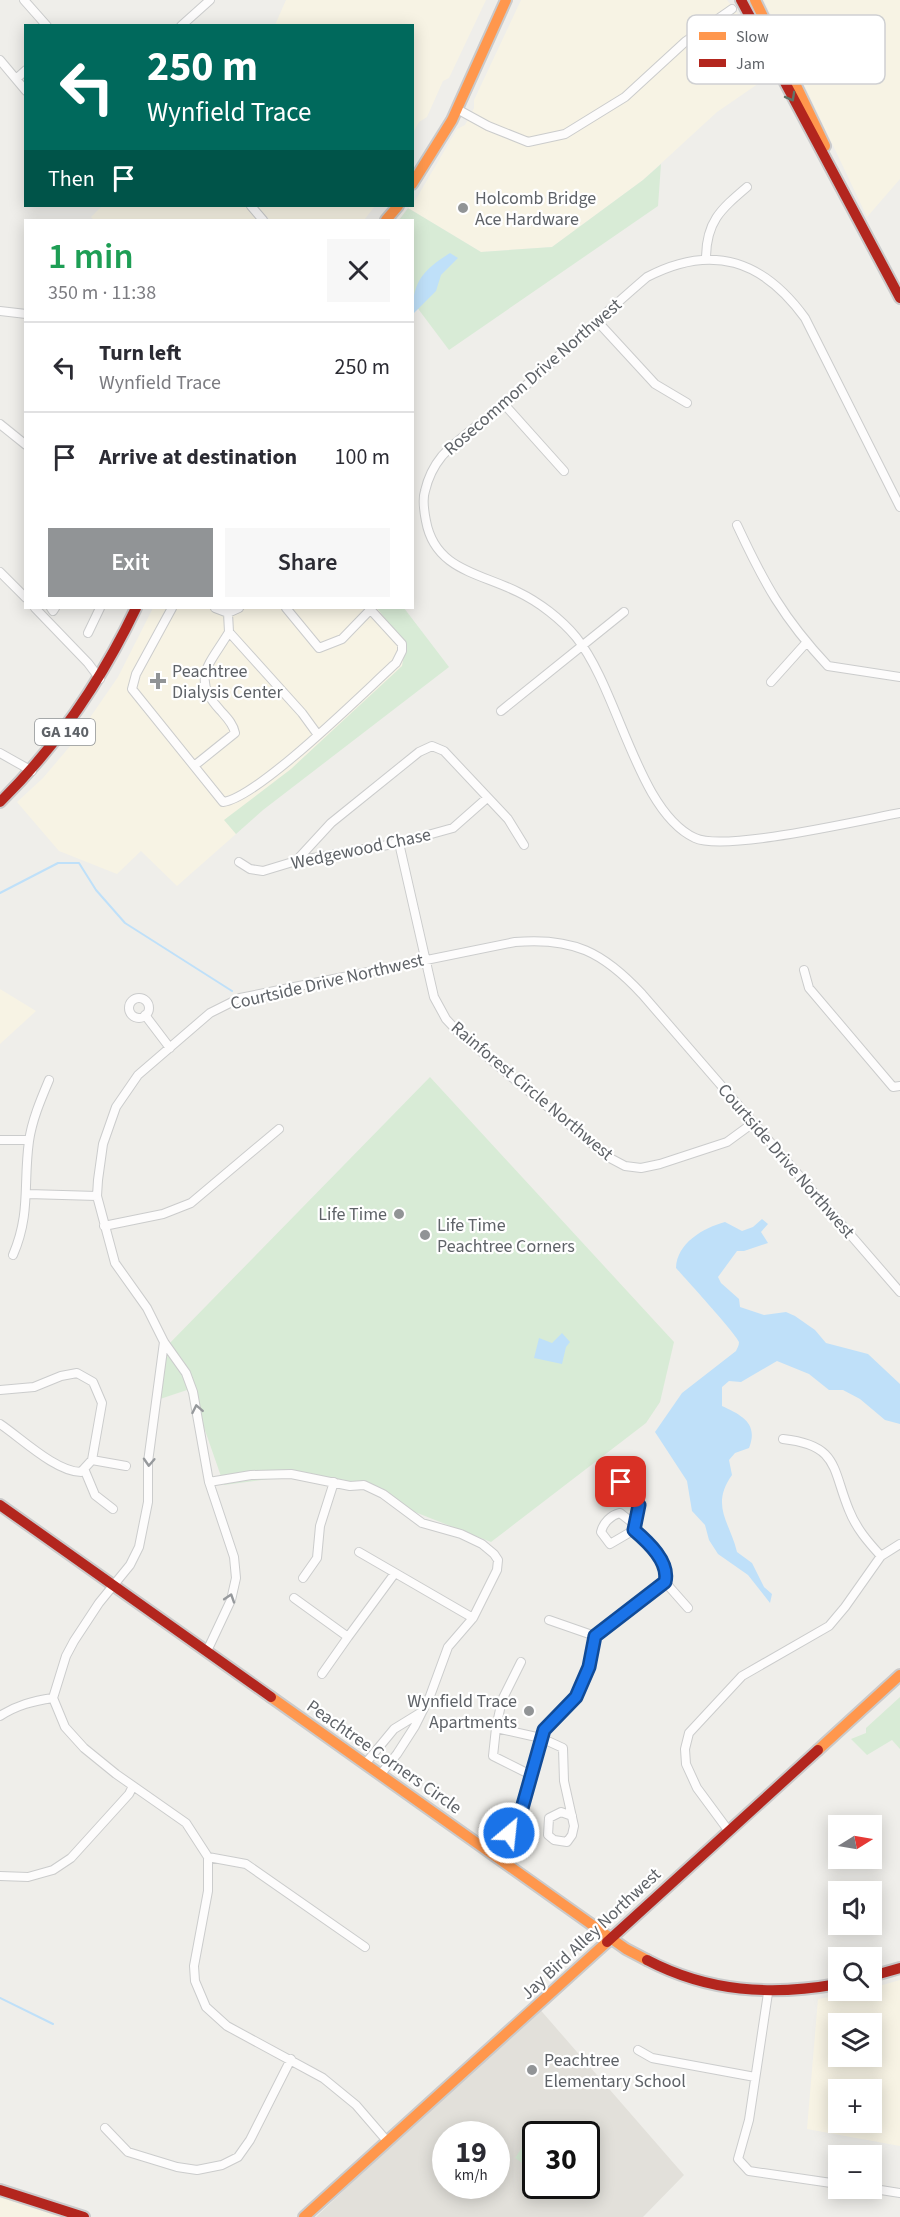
<!DOCTYPE html>
<html lang="en">
<head>
<meta charset="utf-8">
<style>
  body { margin:0; font-family:"Source Sans 3",sans-serif; background:#f7f7f7; color:#2b2b33; height:100vh; display:flex; flex-direction:column; font-size:22px; white-space:nowrap }
  * { box-sizing:border-box; margin:0 }
  p { font-size:20px; color:#7c7c81 }
  .icon { flex:none; width:33px; height:33px; fill:none; stroke:currentColor; stroke-width:2; stroke-linecap:round; stroke-linejoin:round }
  .map { position:relative; flex:1; overflow:hidden }
  .details { position:absolute; left:24px; top:219px; width:390px; height:390px; display:flex; flex-direction:column; background:#fff; border-radius:0px; box-shadow:0 3px 15px #0003 }
  .details>* { flex:none }
  .guide { position:absolute; left:24px; top:24px; width:390px; height:183px; border-radius:0px; box-shadow:0 3px 15px #0003; background:#00695c; color:#fff; overflow:hidden }
  .needle { width:39px; rotate:79deg }
  .fabs { position:absolute; left:828px; top:1815px; display:grid; gap:12px }
  .fabs a { display:grid; place-items:center; width:54px; height:54px; border-radius:0px; background:#fff; box-shadow:0 3px 15px #0003; font-size:30px }
  .speed { position:absolute; left:432px; top:2121px; display:flex; gap:12px; font-size:30px; font-weight:700; text-align:center }
  .speed>* { display:grid; place-content:center; width:78px; height:78px; border-radius:50%; background:#fff; box-shadow:0 3px 15px #0003; line-height:1 }
  .speed small { font-size:15px; font-weight:400 }
  .speed .limit { border:3px solid #111; border-radius:9px; background:#fff; color:#111 }
  .pin { position:absolute; display:grid; place-items:center; width:51px; height:51px; color:#fff; margin:-26px; border-radius:12px; box-shadow:0 3px 9px #0006 }
  .me { position:absolute; width:66px; margin:-33px; rotate:28deg; stroke-linejoin:round; filter:drop-shadow(0 0 4px #0008) }
  .turn { display:flex; align-items:center; gap:21px; height:126px; padding:0 24px; font-size:27px }
  .turn .icon { width:78px; height:78px; stroke-width:2.5 }
  .turn b { display:block; font-size:42px; line-height:51px }
  .then { display:flex; align-items:center; height:57px; padding:0 24px; background:#0003; gap:12px; font-size:22px }
  .round { display:grid; place-items:center; flex:none; width:63px; height:63px; border-radius:0px; background:#f7f7f7 }
  .headline { display:flex; align-items:center; justify-content:space-between; height:102px; padding:0 24px }
  h1 { font-size:36px; font-weight:600; line-height:45px; color:#1e9e55 }
  .primary-button { display:flex; gap:12px; margin-top:auto; padding:12px 24px }
  .primary-button a { flex:1; height:69px; border-radius:0px; background:#919496; color:#fff; font-size:24px; font-weight:600; line-height:69px; text-align:center }
  .primary-button a+a { background:#f7f7f7; color:#2b2b33 }
  ul { padding:0; list-style:none }
  li { display:flex; align-items:center; gap:18px; height:90px; padding:0 24px; border-top:2px solid #e1e1e2 }
  li div { flex:1 }
  li b { display:block; font-size:22px }
  li em { font-style:normal }
  .map>svg:first-child { display:block }
  .commercial { fill:#f7f3e4; fill-rule:evenodd }
  .education { fill:#e2e0da; fill-rule:evenodd }
  .green { fill:#d8ebd6 }
  .water { fill:#bfe0f9 }
  .lines { fill:none; stroke-linecap:round; stroke-linejoin:round }
  .stream { stroke:#bfe0f9; stroke-width:2 }
  .street-casing { stroke:#cbcccc; stroke-width:10 }
  .slow-casing { stroke:#cacacb; stroke-width:14 }
  .jam-casing { stroke:#cacacb; stroke-width:14 }
  .street { stroke:#fdfcfc; stroke-width:8 }
  .slow { stroke:#ff974d; stroke-width:10 }
  .jam { stroke:#b3261e; stroke-width:10 }
  .oneway { stroke:#607468 }
  .oneway2 { stroke:#96999c }
  .route-casing { stroke:#114b97; stroke-width:15 }
  .route { stroke:#1a73e8; stroke-width:10 }
  .poi-dot { fill:#919496; stroke:#fff; stroke-width:2 }
  .labels { text-anchor:middle; dominant-baseline:central; stroke-width:4.5; stroke-linejoin:round; paint-order:stroke }
  .shield { fill:#fff; stroke:#8f9295; stroke-width:1.5 }
  .shield-label { font-size:16px; font-weight:bold; fill:#5f6368 }
  .poi-label { font-size:18px; fill:#5f6368; stroke:#fff; text-anchor:start }
  .street-label { font-size:18px; fill:#5f6368; stroke:#fff }
  .key { fill:#fff; stroke:#cfd0d2; stroke-width:1.5 }
  .key-label { font-size:16px; fill:#5f6368 }
</style>
</head>
<body>
<div class="map">
<svg width="900" height="2217" viewBox="0 0 900 2217">
  <rect width="100%" height="100%" fill="#efeeea"/>
  <path class="commercial" d="M286,0h200l-37,78 -6,3 -16,36 -8,5 -6,11 -1,-107 -137,-1z
    M521,0h206l17,22 27,53 -54,37 -74,68 -91,67 -71,5 -73,-44 4,-2 45,-77 8,-4 9,-17v-8z
    M764,0h136v179l-33,38z
    M102,206h144l13,14h-165l-3,-3z
    M257,206h118l-11,14h-94z
    M153,608h224l29,37 -4,21 -111,103 -66,51 11,14 -59,52 -36,-35 -24,23 -58,-23 -42,-49 26,-24 28,-33 47,-68z
    M0,989l36,22 -36,33z
    M900,1980v166l-93,-17 11,-130 54,-9v-2zM838,2024h34v32h-34zM838,2090h34v32h-34z
    M0,2196l24,8 40,13h-64z"/>
  <path class="education" d="M537,2006l147,169 -41,42h-327zM446,2134h50v52h-50zM536,2134h50v52h-50z"/>
  <path class="green" d="M661,164l-3,42 -209,144 -36,-48 -1,-82h-13l9,-12 73,44 71,-5 91,-67z
    M377,608h27l45,59 -186,143 -27,24 -12,-14 67,-51 111,-103 4,-21z
    M430,1077l244,265 -14,60 -14,21 -155,119 -94,-37 -29,-16 -69,-14 -75,10 -25,-72 -12,-23 -27,9v-3l5,-48z
    M900,1697v52l-8,-9 -25,15 -16,-16 15,-6v-5z
    M534,2130l8,4h-6l-1,26 -5,8 -15,-10z"/>
  <path class="water" d="M450,253l8,5 -17,17 -5,16 -23,23c-1,-32 10,-44 37,-61z
    M762,1219l6,5 -7,8 7,11 -24,8h-7l-19,26 3,6 18,16 1,8 24,8 22,-3 9,4 20,14 11,13 42,11 32,30v40l-15,-4 -25,-21 -17,-9h-14l-20,-16 -32,-13 -36,21 -12,-1 -7,6v19c19,9 37,17 27,42l-14,5 -6,7 3,15c-22,31 -2,47 5,77l15,11 12,24 8,7 -2,9 -22,-28 -30,-21 -9,-14 -4,-15 -13,-14 -5,-30 -32,-49 27,-39 54,-42c1,-3 3,-5 3,-9 -2,-7 -55,-65 -63,-74 1,-25 27,-40 49,-46l17,9 11,-4z
    M562,1333l8,9 -4,5 -4,17 -28,-6 5,-20 13,5z"/>
  <g class="lines">
    <path class="stream" d="M0,893l58,-30h21l17,27 29,33 107,68
      M0,1998l53,26"/>
    <defs>
      <path id="street" d="M24,0l23,26
        M181,26l29,-26
        M0,60l26,31
        M16,79l10,-9
        M457,109l31,17 40,16 37,-8 60,-37 61,-56 46,-32
        M251,206l12,14
        M706,259c0,-37 14,-49 41,-72
        M0,311l26,3
        M597,321l58,63 32,19
        M504,404l60,67
        M0,424l26,21
        M900,507l-95,-189c-42,-58 -93,-75 -158,-41 -48,41 -93,84 -140,125 -21,18 -47,34 -65,54 -9,11 -14,22 -17,35 -3,9 -1,20 1,30 9,49 54,52 92,71 21,10 43,27 58,45 43,53 61,174 119,201 30,14 167,-18 205,-25
        M737,525c27,58 46,93 91,141l72,11
        M0,572l26,26
        M35,608l53,55 12,16
        M51,608l2,3 2,-3
        M172,608l-36,66 -4,15 91,113c35,-4 142,-111 173,-139l6,-12v-7l-33,-36
        M215,608l13,5 11,-5
        M286,608l33,40 23,-9 29,-30
        M228,613l1,19 73,81 16,22
        M88,633l12,-25
        M771,682l35,-39
        M501,711l123,-99
        M0,753l32,18
        M194,766l41,-33c-2,-10 -9,-16 -15,-23 -30,-32 -10,-46 9,-78
        M399,843l35,154 12,22 15,16 147,122 17,9 16,2 19,-4 67,-22 26,-19
        M296,861l35,-38 88,-71 13,-6 12,5 64,68 16,26
        M239,862l11,7 13,2 33,-10 103,-18 54,-15 34,-30
        M804,970l5,18 84,99 7,-1
        M129 1008a10 10 0 1 1 20 0a10 10 0 1 1-20 0Z
        M145,1015l25,33
        M0,1140h29
        M28,1194l69,2
        M104,1226l59,-12 28,-11 88,-74
        M13,1255c18,-42 10,-71 16,-114 3,-21 12,-42 20,-61
        M164,1342l-16,120v40l-9,45 -9,18 -31,38 -25,38 -8,15 -13,42 12,29 19,21 32,26 70,49 22,34v34l-14,75 1,15 11,26 21,19 96,52 33,27 31,36
        M0,1390l34,-3 27,-11 16,-3 16,9 9,21 -10,57 -11,12c-25,0 -60,-34 -81,-48
        M783,1439c56,6 49,30 66,71 7,18 19,32 32,46
        M92,1460l34,6
        M85,1471l10,24 18,14
        M209,1482l42,-7 40,-1 59,12 14,-1 19,9 39,29 39,11 21,10 12,10 4,6 -1,10 -24,48 -25,29 -18,49 -15,30 -18,28 -17,21
        M634,1524l-14,-11c-9,2 -17,10 -19,19l9,12 24,-14
        M359,1552l114,66
        M303,1578l14,-20 3,-32 14,-44
        M665,1582l23,26
        M294,1598l54,39 47,-64
        M549,1620l46,16
        M207,1651l24,-51 5,-22 -2,-21 -25,-75 -16,-90 -7,-19 -22,-31 -17,-34 -32,-45 -18,-67 1,-16 5,-36 13,-37 22,-32 72,-62 30,-15 275,-56c58,-5 88,10 127,52l258,298
        M521,1662l-19,38 -6,28 45,10 22,10 1,33 10,45 -2,9 -5,7 -13,-2 -6,-5 1,-17 12,-6 11,4
        M322,1674l26,-37
        M0,1716c17,-11 33,-15 53,-18
        M496,1728l-3,28 38,19
        M365,1764l29,-35 26,-16
        M728,1830l-31,-42 -11,-24 -1,-15 4,-16 53,-57 87,-50 16,-19 36,-51 19,-12
        M484,1848l29,-36 10,-6
        M493,1855l26,-36 25,-90 32,-32 13,-30 6,-31 70,-54c6,-19 -17,-40 -31,-52l5,-25 -26,-33
        M208,1857l38,7 119,83
        M0,1876l28,1 25,-7 18,-12 58,-64 4,-8
        M768,1993l-19,127 -11,39 11,12 89,13
        M638,2050l14,8 103,19
        M105,2128l23,24 49,15 20,3 25,-5 16,-8 12,-17 41,-81
        M868,2188l32,5"/>
      <path id="slow" d="M755,0l70,146
        M412,184l40,-64 54,-120
        M386,220l12,-14
        M271,1697l355,252 21,11
        M818,1750l82,-75
        M304,2217l303,-275"/>
      <path id="jam" d="M741,0l159,298
        M0,802c58,-57 101,-121 136,-194
        M0,1505l271,192
        M607,1942l211,-192
        M647,1960c61,32 124,36 191,24
        M872,1976l28,-8
        M0,2190l84,27"/>
    </defs>
    <use href="#street" class="street-casing"/>
    <use href="#slow" class="slow-casing"/>
    <use href="#jam" class="jam-casing"/>
    <use href="#street" class="street"/>
    <use href="#slow" class="slow"/>
    <use href="#jam" class="jam"/>
  </g>
  <defs><path id="oneway-chevron" d="M-2-3.5L2.5 0L-2 3.5" fill="none" stroke-width="1.6" stroke-linecap="round" stroke-linejoin="round" transform="scale(1.5)"/></defs>
  <use class="oneway" href="#oneway-chevron" transform="translate(791 97) rotate(61)"/>
  <g class="oneway2">
    <use href="#oneway-chevron" transform="translate(197 1409) rotate(-101)"/>
    <use href="#oneway-chevron" transform="translate(149 1462) rotate(93)"/>
    <use href="#oneway-chevron" transform="translate(230 1598) rotate(-72)"/>
  </g>
  <g class="lines">
    <defs>
      <path id="route" d="M509,1833l10,-14 25,-89 32,-33 13,-30 6,-31 70,-54c5,-20 -17,-40 -31,-52l5,-25 -18,-23"/>
    </defs>
    <use href="#route" class="route-casing"/>
    <use href="#route" class="route"/>
  </g>
  <g class="poi-dot">
    <circle cx="463" cy="208" r="6"/>
    <path d="M155 672h6v6h6v6h-6v6h-6v-6h-6v-6h6z"/>
    <circle cx="399" cy="1214" r="6"/>
    <circle cx="425" cy="1235" r="6"/>
    <circle cx="529" cy="1711" r="6"/>
    <circle cx="532" cy="2070" r="6"/>
  </g>
  <g class="labels">
    <rect class="shield" x="35" y="719" width="60" height="26" rx="4.5"/>
    <g class="shield-label">
      <text x="65" y="732">GA 140</text>
    </g>
    <g class="poi-label">
      <text x="475" y="198">Holcomb Bridge<tspan x="475" dy="21">Ace Hardware</tspan></text>
      <text x="172" y="671">Peachtree<tspan x="172" dy="21">Dialysis Center</tspan></text>
      <text x="387" y="1214" text-anchor="end">Life Time</text>
      <text x="437" y="1225">Life Time<tspan x="437" dy="21">Peachtree Corners</tspan></text>
      <text x="517" y="1701" text-anchor="end">Wynfield Trace<tspan x="517" dy="21">Apartments</tspan></text>
      <text x="544" y="2060">Peachtree<tspan x="544" dy="21">Elementary School</tspan></text>
    </g>
    <g class="street-label">
      <text transform="translate(533 377) rotate(-41)">Rosecommon Drive Northwest</text>
      <text transform="translate(361 849) rotate(-12)">Wedgewood Chase</text>
      <text transform="translate(327 982) rotate(-13)">Courtside Drive Northwest</text>
      <text transform="translate(532 1091) rotate(40)">Rainforest Circle Northwest</text>
      <text transform="translate(786 1161) rotate(49)">Courtside Drive Northwest</text>
      <text transform="translate(384 1757) rotate(35)">Peachtree Corners Circle</text>
      <text transform="translate(591 1934) rotate(-43)">Jay Bird Alley Northwest</text>
    </g>
  </g>
  <rect x="687" y="15" width="198" height="69" rx="9" class="key"/>
  <rect x="699" y="32" width="27" height="8" fill="#ff974d"/>
  <rect x="699" y="59" width="27" height="8" fill="#b3261e"/>
  <g class="key-label">
    <text x="736" y="42">Slow</text>
    <text x="736" y="69">Jam</text>
  </g>
</svg>
<div class="fabs">
<a><svg class="needle" viewBox="-14 -14 28 28"><path d="M0-13l5 13h-10z" fill="#e53935"/><path d="M0 13l5-13h-10z" fill="#7c7c81"/></svg></a>
<a><svg class="icon" aria-label="sound" viewBox="0 0 24 24"><path d="M4 9h4l5-4v14l-5-4H4zM17 9q2 3 0 6"/></svg></a>
<a><svg class="icon" aria-label="search" viewBox="0 0 24 24"><circle cx="10" cy="10" r="6"/><path d="M15 15l6 6"/></svg></a>
<a><svg class="icon" aria-label="layers" viewBox="0 0 24 24"><path d="M12 4l9 5-9 5-9-5zM3 14l9 5 9-5"/></svg></a>
<a>+</a>
<a>−</a>
</div>
<div class="speed"><div>19<small>km/h</small></div><div class="limit">30</div></div>
<div class="pin" style="left:621px;top:1482px;background:#d93025"><svg class="icon" aria-label="arrive" viewBox="0 0 24 24"><path d="M6 21V4h12l-3 4 3 4H6"/></svg></div>
<svg class="me" style="left:509px;top:1833px" viewBox="-20 -20 40 40"><circle r="17" fill="#1a73e8" stroke="#fff" stroke-width="3"/><path d="M0-11L8 9 0 5-8 9z" fill="#fff"/></svg>
<div class="guide">
<div class="turn"><svg class="icon" aria-label="left" viewBox="0 0 24 24"><path d="M17 20v-9H6M10 6l-5 5 5 5"/></svg><div><b>250 m</b>Wynfield Trace</div></div>
<div class="then">Then<svg class="icon" aria-label="arrive" viewBox="0 0 24 24"><path d="M6 21V4h12l-3 4 3 4H6"/></svg></div>
</div>
<section class="details">
<div class="headline"><div><h1>1 min</h1><p>350 m · 11:38</p></div><a class="round"><svg class="icon" aria-label="close" viewBox="0 0 24 24"><path d="M6 6l12 12M18 6L6 18"/></svg></a></div>
<ul>
<li><svg class="icon" aria-label="left" viewBox="0 0 24 24"><path d="M17 20v-9H6M10 6l-5 5 5 5"/></svg><div><b>Turn left</b><p>Wynfield Trace</p></div><em>250 m</em></li>
<li><svg class="icon" aria-label="arrive" viewBox="0 0 24 24"><path d="M6 21V4h12l-3 4 3 4H6"/></svg><div><b>Arrive at destination</b></div><em>100 m</em></li>
</ul>
<div class="primary-button"><a>Exit</a><a>Share</a></div>
</section>
</div>
</body>
</html>
